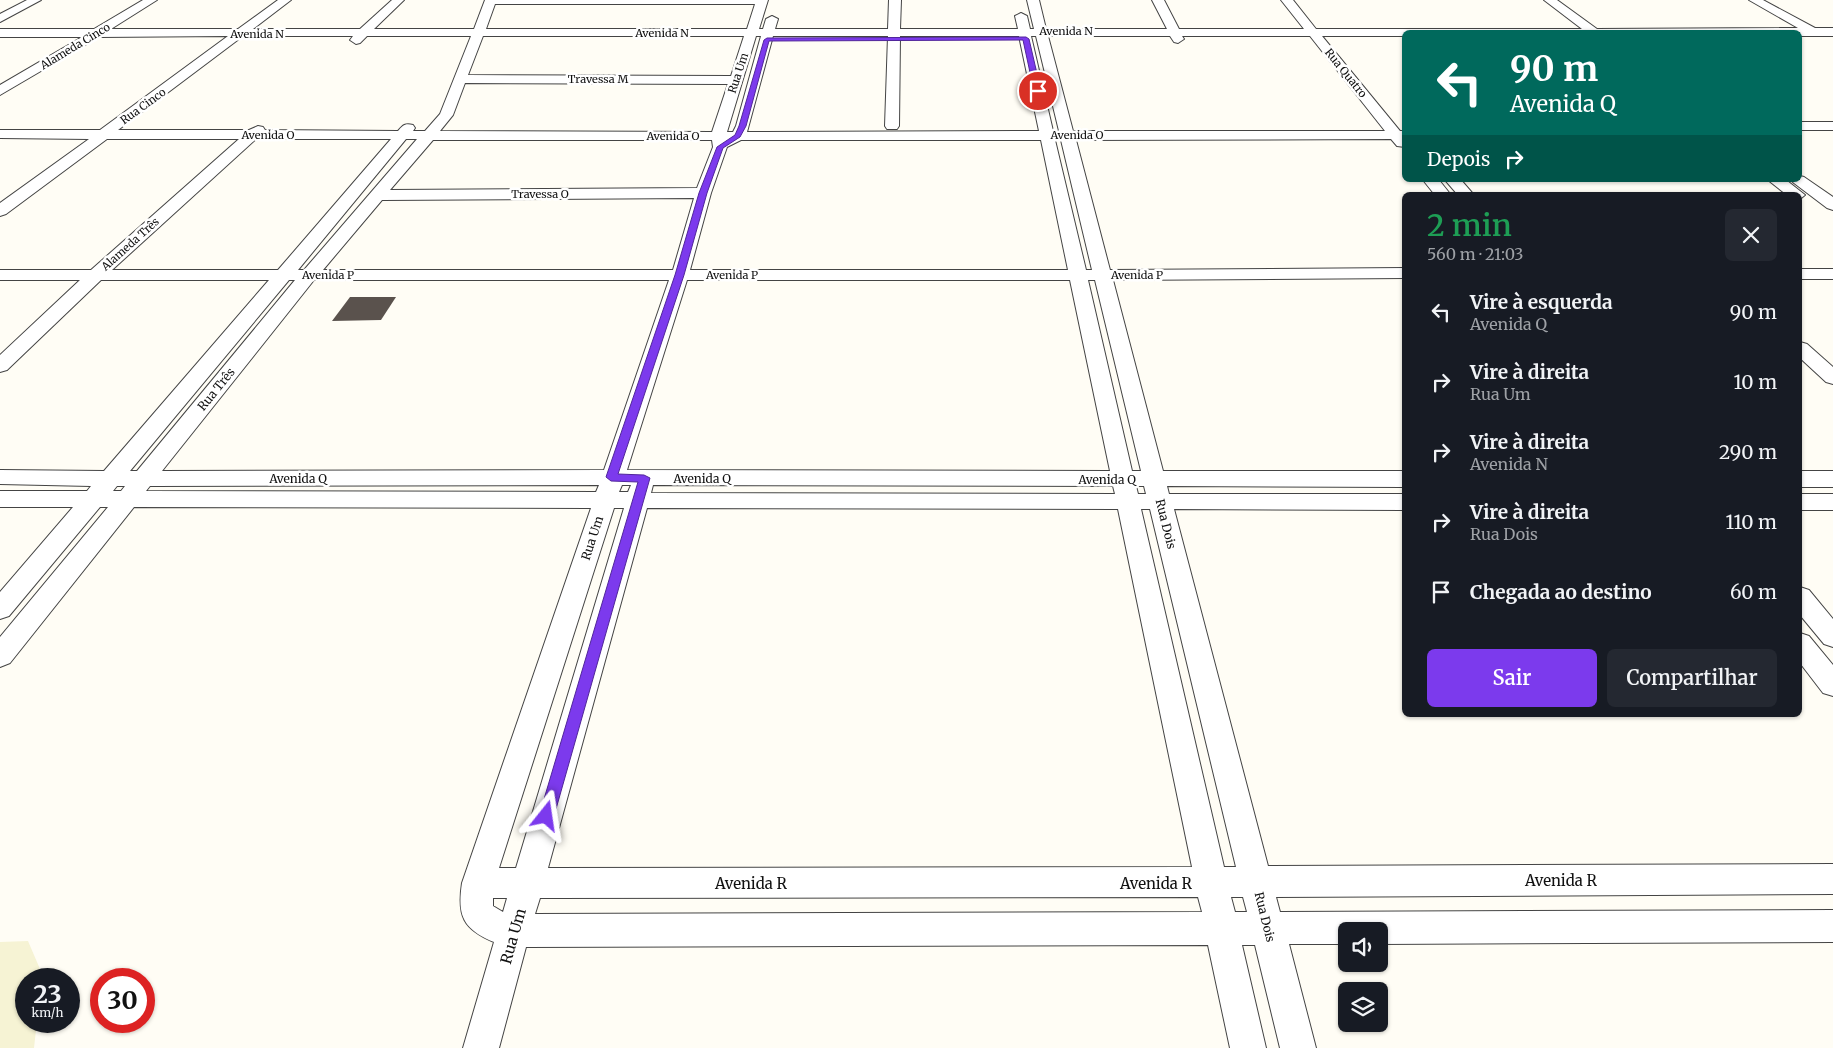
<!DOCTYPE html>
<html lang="pt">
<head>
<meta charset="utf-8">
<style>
  body { margin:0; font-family:Merriweather,serif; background:#242831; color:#f1f3f6; height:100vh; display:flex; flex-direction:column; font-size:19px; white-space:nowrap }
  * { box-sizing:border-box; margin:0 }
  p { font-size:16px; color:#9ea1a6 }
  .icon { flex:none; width:28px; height:28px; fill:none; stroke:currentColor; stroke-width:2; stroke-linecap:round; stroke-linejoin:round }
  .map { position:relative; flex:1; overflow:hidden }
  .details { position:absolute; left:1402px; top:192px; width:400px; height:525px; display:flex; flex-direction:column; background:#171b24; border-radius:8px; box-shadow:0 1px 4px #0004 }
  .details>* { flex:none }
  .guide { position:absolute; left:1402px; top:30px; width:400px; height:152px; border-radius:8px; box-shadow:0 1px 4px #0004; background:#00695c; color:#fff; overflow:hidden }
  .fabs { position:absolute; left:1338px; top:922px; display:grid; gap:10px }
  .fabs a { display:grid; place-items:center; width:50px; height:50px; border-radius:8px; background:#171b24; box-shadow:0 1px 4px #0004; font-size:25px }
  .speed { position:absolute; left:15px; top:968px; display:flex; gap:10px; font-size:25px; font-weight:700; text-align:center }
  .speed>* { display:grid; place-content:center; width:65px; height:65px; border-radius:50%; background:#171b24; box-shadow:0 1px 4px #0004; line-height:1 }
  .speed small { font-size:12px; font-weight:400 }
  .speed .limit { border:8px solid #d22; background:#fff; color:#111 }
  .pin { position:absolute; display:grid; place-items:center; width:42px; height:42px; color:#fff; margin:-21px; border:2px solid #fff; border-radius:50%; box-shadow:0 1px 5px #0007 }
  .me { position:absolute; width:55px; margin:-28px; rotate:15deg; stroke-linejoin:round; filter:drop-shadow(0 0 4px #0008) }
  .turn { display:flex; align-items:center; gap:18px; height:105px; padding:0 25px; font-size:22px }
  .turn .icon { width:65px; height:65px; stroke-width:2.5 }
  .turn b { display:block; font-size:35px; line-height:42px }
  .then { display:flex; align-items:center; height:48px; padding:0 25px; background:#0003; gap:10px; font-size:19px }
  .round { display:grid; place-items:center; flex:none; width:52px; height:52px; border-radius:8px; background:#242831 }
  .summary { display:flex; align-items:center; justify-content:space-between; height:85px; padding:0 25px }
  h1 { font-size:30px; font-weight:600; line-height:38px; color:#1e9e55 }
  .button { display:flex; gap:10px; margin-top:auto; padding:10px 25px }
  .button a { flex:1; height:58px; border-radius:8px; background:#7c3aed; color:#fff; font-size:20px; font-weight:600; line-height:58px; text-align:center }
  .button a+a { background:#242831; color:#f1f3f6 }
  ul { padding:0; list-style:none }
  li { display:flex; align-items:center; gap:15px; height:70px; padding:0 25px }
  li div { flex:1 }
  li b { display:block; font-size:19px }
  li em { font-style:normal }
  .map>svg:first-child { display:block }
  .farmland { fill:#f6f3d4 }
  .building { fill:#5a524d }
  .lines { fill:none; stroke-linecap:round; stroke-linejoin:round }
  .street-casing { stroke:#444; stroke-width:2 }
  .street { fill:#fff; fill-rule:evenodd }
  .route { fill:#7c3aed; stroke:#51269a }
  .labels { text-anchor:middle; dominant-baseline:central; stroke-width:5; stroke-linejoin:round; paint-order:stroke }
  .far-street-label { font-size:11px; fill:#111; stroke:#fff }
  .street-label { font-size:12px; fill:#111; stroke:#fff }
  .near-street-label { font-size:15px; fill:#111; stroke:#fff }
</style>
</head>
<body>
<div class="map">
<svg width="1833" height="1048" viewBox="0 0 1833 1048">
  <rect width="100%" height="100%" fill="#fffdf5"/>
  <path class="farmland" d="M28,941l15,35 -1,3h-16v42h11l-3,27h-34v-106z"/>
  <path class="building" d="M350,297h46l-15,23 -49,1z"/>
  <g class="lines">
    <defs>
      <path id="street" d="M27,0h14l-41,22v-8z
        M143,0h14l-46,29h127l40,-29h13l-38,29h107l32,-29h12l-30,29h100l11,-29h283l-9,29h4l3,-10 6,-3 6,3 -3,10h113l1,-29h12l-1,29h118l-3,-13 6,-3 6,3 3,13h4l-7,-29h12l7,29h121l-15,-29h12l15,29h125l-23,-29h12l23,29h266l-38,-29h13l40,29 201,-1 -49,-28h14l52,28h18v8h-33v-4h-395v4h-83l78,95h5v16l-8,-1 -6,-7 -315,1 34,130 295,-2v10l-292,2 50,191h242v16l-238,-1 2,8h236v16l-231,-1 94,357 565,-2v30l-557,3 4,15 553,-2v32l-454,2v-13h-33v13h-57l27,104h-36l-25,-103h-13l24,103h-36l-22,-103 -682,2 -27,101h-36l31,-106c-31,-13 -37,-26 -32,-59l129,-375 -457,-1 -124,156 -10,4v-30l108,-130h-8l-91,109 -9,3v-27l73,-85h-73v-16h87l4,-5 -91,-2v-14l104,1 165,-191h-168l-94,90 -7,2v-17l80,-75h-80v-10h91l148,-131h-132l-101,75 -6,2v-13l89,-64 -89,-1v-8h100l128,-94 -129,1 -99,58v-10l82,-48h-82v-8h94zM495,4h260l-8,25h-261zM243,36h110l-3,4 6,4 4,-1 7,-7h104l-31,78 -15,17h-12l2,-3 -2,-3c-8,-2 -10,0 -15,6l-133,-1 -2,-3 -5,-1 -9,4h-131zM483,36h261l-13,40 -263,-1zM756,36h5l-25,90 -3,6h-6zM773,36h115l-3,90 2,3h10l2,-3 1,-90h119l20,95 -292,1zM1031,36h5l23,95h-6zM1048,36h122l4,6 4,1 6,-4 -2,-3h128l75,95h-312zM465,83l263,1 -16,48 -272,-1 13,-16zM256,139h135l-113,131h-166zM406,139h11l-113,131h-6zM433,140h279l1,7 -16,41 -307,2zM741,140h300l27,130h-378l21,-77 16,-46zM1055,140h6l31,130h-6zM694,198l-21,72h-350l59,-70zM289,280h6l-158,191h-7zM314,280h355l-65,190 -442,1zM687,280h383l40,191 -483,-1zM1088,280h7l46,191h-9zM599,485l-3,7 -450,-1 4,-5zM622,485h9l-3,7h-9zM653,485l460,1 2,8 -464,-1zM117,486h8l-4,5h-8zM1136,486h8l2,8h-8zM614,508h10l-108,360h-17zM647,508l471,1 74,358 -644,1zM1141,509h9l86,358h-12zM1198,897l4,15 -667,2 5,-16zM1231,897h12l4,15h-12zM493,898h14l-4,14 -10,-6z
        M1800,122h33v8h-33z
        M1800,176l4,1 29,20v13l-6,-2 -33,-25 -3,-3h9z
        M1423,180h16l12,15h-16z
        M1445,180h16l13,15h-16z
        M1768,180h18l19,15 -5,4v-4h-13z
        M1800,269h33v10h-33z
        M1800,342l7,2 26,23v17l-7,-2 -26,-24z
        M1800,471h33v16h-33z
        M1800,494h33v16h-33z
        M1800,587l9,3 24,29v28l-9,-3 -24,-29z
        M1800,633l9,3 24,29v31l-10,-3 -23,-30z"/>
    </defs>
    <use href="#street" class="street-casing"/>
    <use href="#street" class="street"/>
  </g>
  <path class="route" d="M1026,37l3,2 12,52 -3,2 -4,-2 -11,-51 -254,1 -23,85 -6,11 -17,11 -16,45 -23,82 -66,199 26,1 6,3 -96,338 -3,5 -5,2 -5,-2 -2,-5 99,-334 -27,-1 -5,-4 69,-202 24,-82 18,-46 18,-12 4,-9 25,-86 3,-2z"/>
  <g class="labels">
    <g class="far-street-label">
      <text x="1066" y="31">Avenida N</text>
      <text x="662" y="33">Avenida N</text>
      <text x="257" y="34">Avenida N</text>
      <text transform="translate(75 46) rotate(-31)">Alameda Cinco</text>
      <text transform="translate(738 73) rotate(-72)">Rua Um</text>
      <text transform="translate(1346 73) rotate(51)">Rua Quatro</text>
      <text x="598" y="79">Travessa M</text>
      <text transform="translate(143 106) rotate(-36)">Rua Cinco</text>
      <text x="268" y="135">Avenida O</text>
      <text x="1077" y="135">Avenida O</text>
      <text x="673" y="136">Avenida O</text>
      <text x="540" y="194">Travessa O</text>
      <text transform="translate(130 244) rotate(-42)">Alameda Três</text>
      <text x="328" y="275">Avenida P</text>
      <text x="732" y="275">Avenida P</text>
      <text x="1137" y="275">Avenida P</text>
    </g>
    <g class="street-label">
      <text transform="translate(216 389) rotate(-51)">Rua Três</text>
      <text x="298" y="478">Avenida Q</text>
      <text x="702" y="478">Avenida Q</text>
      <text x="1107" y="479">Avenida Q</text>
      <text transform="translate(1166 524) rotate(76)">Rua Dois</text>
      <text transform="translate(592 538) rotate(-72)">Rua Um</text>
      <text transform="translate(1265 917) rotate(76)">Rua Dois</text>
    </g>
    <g class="near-street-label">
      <text x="1561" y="880">Avenida R</text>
      <text x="751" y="883">Avenida R</text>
      <text x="1156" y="883">Avenida R</text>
      <text transform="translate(513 936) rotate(-74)">Rua Um</text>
    </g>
  </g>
</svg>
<div class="fabs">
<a><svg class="icon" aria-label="sound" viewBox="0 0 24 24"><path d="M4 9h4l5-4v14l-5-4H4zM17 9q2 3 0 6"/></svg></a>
<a><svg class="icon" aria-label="layers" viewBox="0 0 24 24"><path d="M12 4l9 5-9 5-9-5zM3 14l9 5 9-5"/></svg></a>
</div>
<div class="speed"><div>23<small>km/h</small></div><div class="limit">30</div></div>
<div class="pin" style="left:1038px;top:91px;background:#d93025"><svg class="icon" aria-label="arrive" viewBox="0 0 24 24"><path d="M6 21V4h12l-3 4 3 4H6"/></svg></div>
<svg class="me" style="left:546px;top:816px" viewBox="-20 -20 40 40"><path d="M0-17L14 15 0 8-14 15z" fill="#7c3aed" stroke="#fff" stroke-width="4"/></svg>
<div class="guide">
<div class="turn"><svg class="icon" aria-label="left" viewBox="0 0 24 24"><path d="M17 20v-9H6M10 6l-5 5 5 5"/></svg><div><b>90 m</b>Avenida Q</div></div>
<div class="then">Depois<svg class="icon" aria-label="right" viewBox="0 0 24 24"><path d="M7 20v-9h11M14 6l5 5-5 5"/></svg></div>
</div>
<section class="details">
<div class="summary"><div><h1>2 min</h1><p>560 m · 21:03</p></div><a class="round"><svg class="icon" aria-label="close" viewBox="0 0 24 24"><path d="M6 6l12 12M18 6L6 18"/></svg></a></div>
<ul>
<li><svg class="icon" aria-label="left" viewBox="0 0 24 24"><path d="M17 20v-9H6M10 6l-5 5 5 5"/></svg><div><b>Vire à esquerda</b><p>Avenida Q</p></div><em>90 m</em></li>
<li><svg class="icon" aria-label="right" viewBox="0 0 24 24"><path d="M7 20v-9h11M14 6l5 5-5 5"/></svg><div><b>Vire à direita</b><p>Rua Um</p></div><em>10 m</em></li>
<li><svg class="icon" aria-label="right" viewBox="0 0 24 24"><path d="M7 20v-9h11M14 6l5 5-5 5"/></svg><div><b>Vire à direita</b><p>Avenida N</p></div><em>290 m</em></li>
<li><svg class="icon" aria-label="right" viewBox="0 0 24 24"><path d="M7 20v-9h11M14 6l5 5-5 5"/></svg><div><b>Vire à direita</b><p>Rua Dois</p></div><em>110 m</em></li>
<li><svg class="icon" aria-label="arrive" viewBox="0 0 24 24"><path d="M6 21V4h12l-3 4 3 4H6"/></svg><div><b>Chegada ao destino</b></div><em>60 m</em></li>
</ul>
<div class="button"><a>Sair</a><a>Compartilhar</a></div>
</section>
</div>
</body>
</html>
